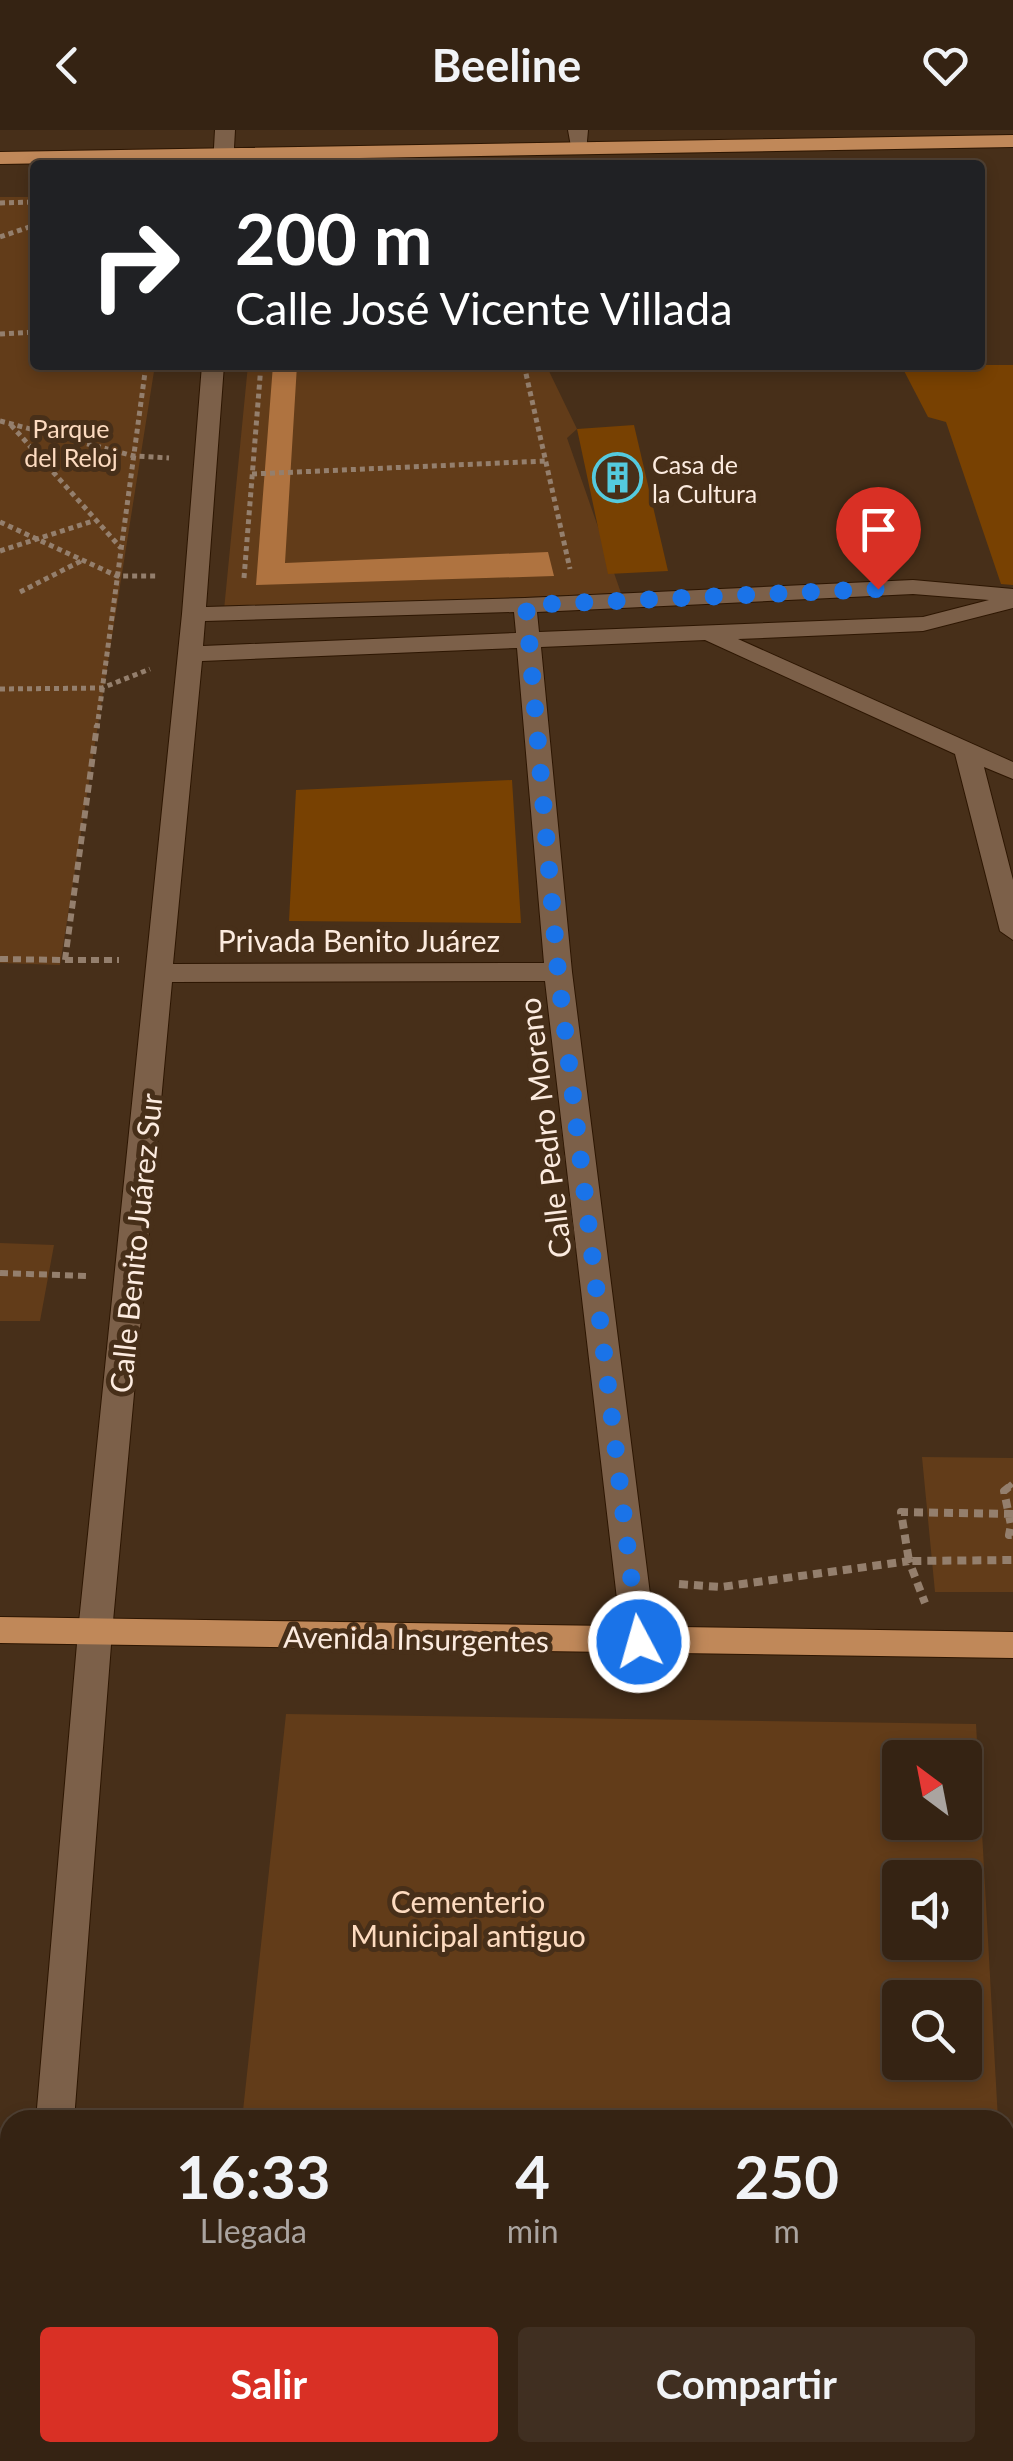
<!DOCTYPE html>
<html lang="es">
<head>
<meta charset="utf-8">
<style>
  body { margin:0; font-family:Lato,sans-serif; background:#402f21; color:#f1f3f6; height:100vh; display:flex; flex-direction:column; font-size:38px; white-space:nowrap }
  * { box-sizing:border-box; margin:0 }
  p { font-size:32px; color:#aaa4a0 }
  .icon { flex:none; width:55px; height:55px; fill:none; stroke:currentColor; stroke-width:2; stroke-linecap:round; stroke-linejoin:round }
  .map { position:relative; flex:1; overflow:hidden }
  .sheet { position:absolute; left:0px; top:1980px; width:1015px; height:352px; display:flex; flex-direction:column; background:#352313; border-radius:30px 30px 0 0; box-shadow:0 5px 15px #0003,0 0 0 2px #4f4033 }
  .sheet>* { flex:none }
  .hud { position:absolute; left:30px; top:30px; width:955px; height:210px; border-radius:10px; box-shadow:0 5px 15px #0003,0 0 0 2px #4f4033; background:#202124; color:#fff; overflow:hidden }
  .needle { width:65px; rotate:328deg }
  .tools { position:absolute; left:882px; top:1610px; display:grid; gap:20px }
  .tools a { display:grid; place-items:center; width:100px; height:100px; border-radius:10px; background:#352313; box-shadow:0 5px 15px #0003,0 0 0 2px #4f4033; font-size:50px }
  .pin { position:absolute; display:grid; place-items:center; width:85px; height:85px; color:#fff; margin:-102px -42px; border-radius:50% 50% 50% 0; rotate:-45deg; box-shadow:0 0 10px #0007 }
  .pin .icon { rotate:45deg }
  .me { position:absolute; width:110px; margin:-55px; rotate:354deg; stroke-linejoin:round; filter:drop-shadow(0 0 8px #0008) }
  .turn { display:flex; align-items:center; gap:35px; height:210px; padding:0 40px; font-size:45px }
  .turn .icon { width:130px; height:130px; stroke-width:2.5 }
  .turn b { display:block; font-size:70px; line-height:85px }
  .eta { display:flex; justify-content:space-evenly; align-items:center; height:170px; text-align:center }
  .eta b { font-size:60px; font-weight:700; line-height:70px }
  .button { display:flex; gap:20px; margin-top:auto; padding:20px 40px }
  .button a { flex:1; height:115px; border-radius:10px; background:#d93025; color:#fff; font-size:40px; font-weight:700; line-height:115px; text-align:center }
  .button a+a { background:#402f21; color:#f1f3f6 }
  header { display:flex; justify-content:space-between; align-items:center; height:130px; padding:0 40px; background:#352313; font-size:45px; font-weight:700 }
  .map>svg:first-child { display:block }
  .green { fill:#623c19; fill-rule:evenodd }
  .water { fill:#af7340 }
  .building { fill:#784102 }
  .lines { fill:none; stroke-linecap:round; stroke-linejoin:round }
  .minor-casing { stroke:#2d1602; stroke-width:2 }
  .major-casing { stroke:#2d1602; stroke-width:2 }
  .path-far2 { stroke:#947f6d; stroke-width:5; stroke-dasharray:5 4; stroke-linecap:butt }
  .path-far1 { stroke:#947f6d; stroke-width:6; stroke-dasharray:8 5; stroke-linecap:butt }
  .path { stroke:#947f6d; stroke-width:8; stroke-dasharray:9 6; stroke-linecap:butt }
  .minor { fill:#7c6049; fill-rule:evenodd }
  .major { fill:#c08859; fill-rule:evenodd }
  .route { stroke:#1a73e8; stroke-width:18; stroke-dasharray:0 32.4 }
  .labels { text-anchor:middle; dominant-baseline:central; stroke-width:10; stroke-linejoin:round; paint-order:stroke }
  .far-park-label { font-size:25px; fill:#fddbc0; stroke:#472f19 }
  .far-poi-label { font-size:25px; fill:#fcebdf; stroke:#472f19; text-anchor:start }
  .street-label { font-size:30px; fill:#fcebdf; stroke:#472f19 }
  .park-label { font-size:30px; fill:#fddbc0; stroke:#472f19 }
</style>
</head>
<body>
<header><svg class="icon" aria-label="back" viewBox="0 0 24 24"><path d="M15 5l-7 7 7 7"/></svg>Beeline<svg class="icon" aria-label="heart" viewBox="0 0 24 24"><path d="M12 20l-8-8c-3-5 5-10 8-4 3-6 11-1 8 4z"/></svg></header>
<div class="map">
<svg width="1013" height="2331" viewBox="0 0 1013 2331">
  <rect width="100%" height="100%" fill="#472f19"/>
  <path class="green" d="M0,67h35v168h120l-95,600 -60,-2z
    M248,235h298l31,64 -10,9 54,155 -397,17z
    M0,1113l54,2 -14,76h-40z
    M922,1327l91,1v134h-78z
    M286,1584l690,10 22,396h-756zM900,1628h65v64h-65zM900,1748h65v64h-65zM900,1868h65v64h-65z
    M1005,2121l8,210h-808l1,-9h799z"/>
  <path class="water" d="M273,235h24l-12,198 263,-11 6,24 -298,9z"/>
  <path class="building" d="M901,235h112v220l-12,-1 -55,-162 -18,-5z
    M634,295l34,146 -60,3 -31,-145z
    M512,650l9,143 -232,-2 7,-131z"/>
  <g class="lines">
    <defs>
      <path id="minor" d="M215,0h20l-2,35h-20z
        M568,0h20l-2,22h-14z
        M202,235h22l-18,242 319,-9 388,-18 100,9v19l-90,23 -185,8 275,123v17l-29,-12 29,113v60l-13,-9 -45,-177 -250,-114 -164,7 31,325 84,670 -5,9 -12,4 -12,-4 -5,-9 -77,-661 -373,1 -60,650 -38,488h-38l42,-488 104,-1018zM913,464l76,6 -66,17 -384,15 -2,-20zM514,482l2,21 -313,13 2,-25zM517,518l27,315 -371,1 29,-303z
        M10,2314v8h37l-1,9h-40z"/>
      <path id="major" d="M1013,5v12l-1013,17v-12z
        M0,1487l1013,15v26l-1013,-15z"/>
    </defs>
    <use href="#minor" class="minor-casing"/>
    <use href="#major" class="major-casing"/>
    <path class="path-far2" d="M0,73l35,-1
      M0,107l35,-12
      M0,204l35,-2
      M524,235l46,204
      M0,291l134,35 35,2
      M11,295l110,123
      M252,344l293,-13
      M0,392l117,54h40
      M0,421l93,-30
      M244,448l17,-213
      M20,462l61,-31
      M0,559l102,-1 48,-19
      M97,598l49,-363"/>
    <path class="path-far1" d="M0,829l65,1 32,-235
      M65,830h54
      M0,1143l89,3
      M1006,1359l7,-6"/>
    <path class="path" d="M1009,1357l-5,4 7,34 -2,10h4
      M1013,1384l-112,-2 8,49 104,-1
      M679,1454l42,3 188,-26 16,42"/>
    <use href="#minor" class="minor"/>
    <use href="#major" class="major"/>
  </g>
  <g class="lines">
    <path class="route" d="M639,1512l-81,-670 -32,-367 352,-16"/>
  </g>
  <defs>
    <symbol id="building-ring" viewBox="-11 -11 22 22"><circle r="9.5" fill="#472f19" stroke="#54cade" stroke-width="1.5"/><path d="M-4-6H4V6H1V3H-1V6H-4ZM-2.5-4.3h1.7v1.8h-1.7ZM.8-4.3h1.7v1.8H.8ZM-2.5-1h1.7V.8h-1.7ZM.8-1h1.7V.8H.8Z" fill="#54cade"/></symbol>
  </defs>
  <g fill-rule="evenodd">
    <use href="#building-ring" x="590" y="320" width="55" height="55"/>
  </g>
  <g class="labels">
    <g class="far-park-label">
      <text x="71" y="298">Parque<tspan x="71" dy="29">del Reloj</tspan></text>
    </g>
    <g class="far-poi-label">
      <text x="652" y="334">Casa de<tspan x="652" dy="29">la Cultura</tspan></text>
    </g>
    <g class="street-label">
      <text x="359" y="810">Privada Benito Juárez</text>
      <text transform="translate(544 998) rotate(-97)">Calle Pedro Moreno</text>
      <text transform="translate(135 1113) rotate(-84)">Calle Benito Juárez Sur</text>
      <text transform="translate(416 1508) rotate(1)">Avenida Insurgentes</text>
    </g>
    <g class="park-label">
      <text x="468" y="1771">Cementerio<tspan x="468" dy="34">Municipal antiguo</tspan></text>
    </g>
  </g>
</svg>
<div class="tools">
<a><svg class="needle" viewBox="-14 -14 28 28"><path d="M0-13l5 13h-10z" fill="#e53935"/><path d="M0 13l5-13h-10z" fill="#aaa4a0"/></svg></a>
<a><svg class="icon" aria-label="sound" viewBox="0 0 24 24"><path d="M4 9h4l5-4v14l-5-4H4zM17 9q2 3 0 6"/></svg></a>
<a><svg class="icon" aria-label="search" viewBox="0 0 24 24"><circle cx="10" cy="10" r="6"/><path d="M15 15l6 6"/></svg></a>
</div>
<div class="pin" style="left:878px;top:459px;background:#d93025"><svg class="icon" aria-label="arrive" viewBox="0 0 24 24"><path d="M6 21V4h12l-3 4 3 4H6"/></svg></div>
<svg class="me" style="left:639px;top:1512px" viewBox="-20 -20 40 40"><circle r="17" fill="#1a73e8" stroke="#fff" stroke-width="3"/><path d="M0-11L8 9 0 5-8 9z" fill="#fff"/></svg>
<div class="hud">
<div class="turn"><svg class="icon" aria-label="right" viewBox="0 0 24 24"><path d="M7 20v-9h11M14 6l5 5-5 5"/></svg><div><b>200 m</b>Calle José Vicente Villada</div></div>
</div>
<section class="sheet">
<div class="eta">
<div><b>16:33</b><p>Llegada</p></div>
<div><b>4</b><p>min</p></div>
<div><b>250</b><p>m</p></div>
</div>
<div class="button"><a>Salir</a><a>Compartir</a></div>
</section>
</div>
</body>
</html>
